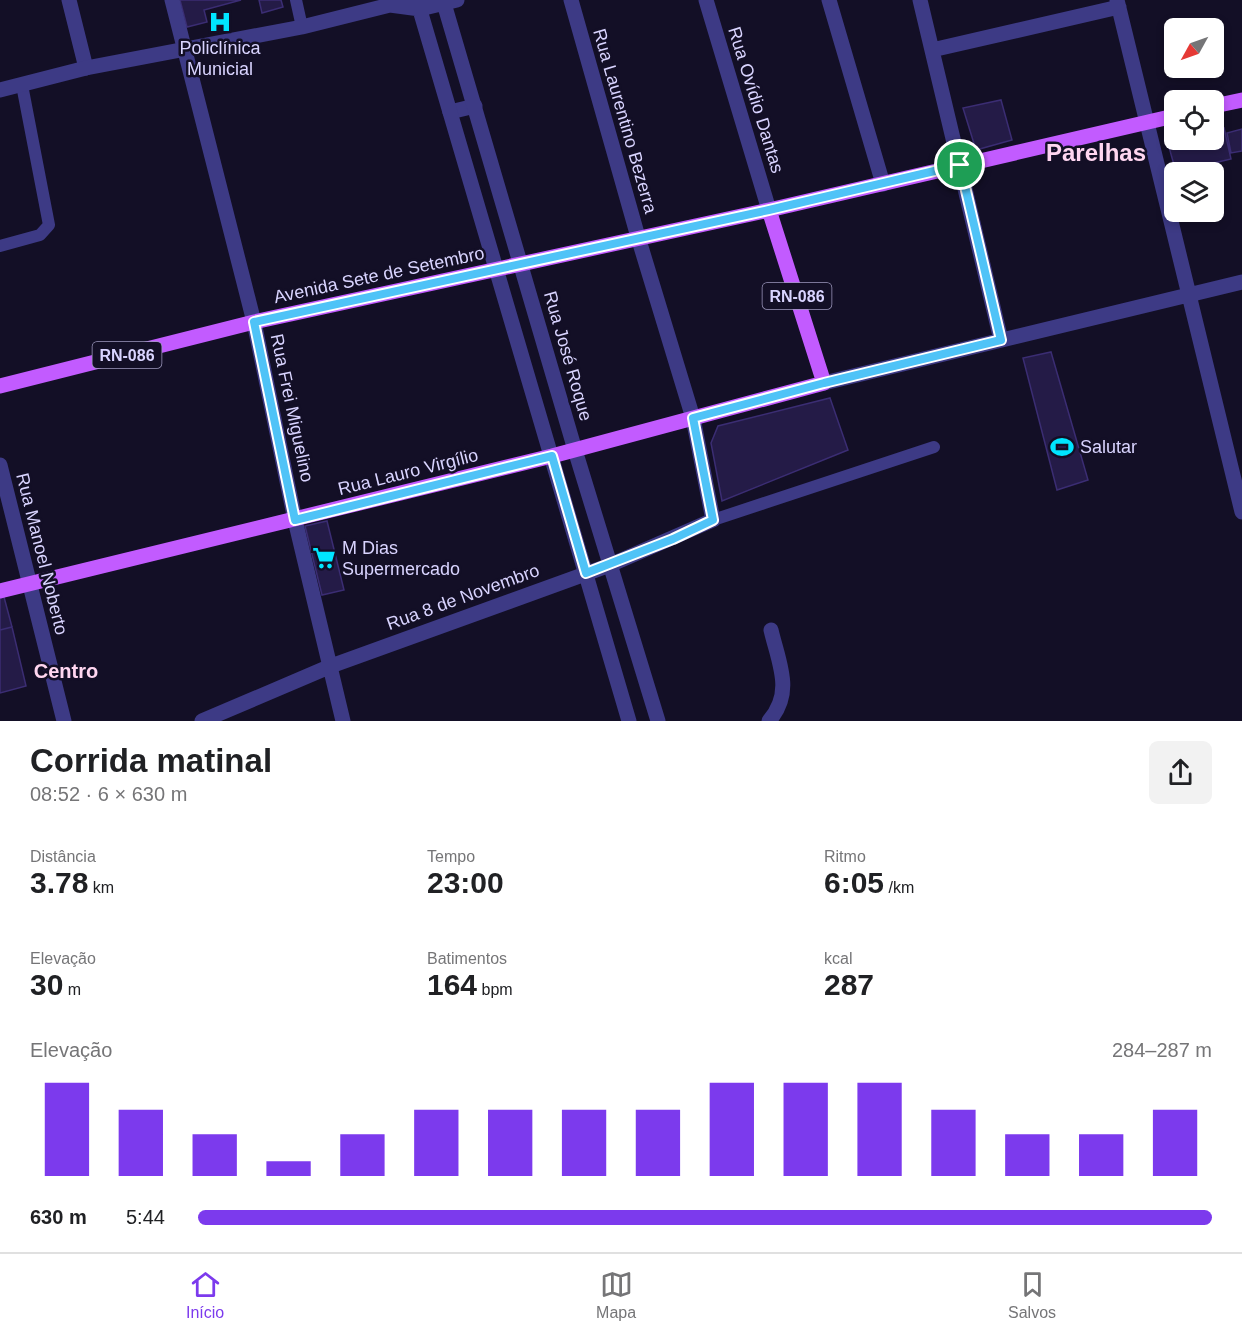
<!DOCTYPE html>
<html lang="pt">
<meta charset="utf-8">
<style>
body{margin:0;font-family:Arial,sans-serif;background:#f2f2f2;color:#202124;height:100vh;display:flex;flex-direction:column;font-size:22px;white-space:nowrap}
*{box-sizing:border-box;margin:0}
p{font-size:20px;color:#757577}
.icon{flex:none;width:33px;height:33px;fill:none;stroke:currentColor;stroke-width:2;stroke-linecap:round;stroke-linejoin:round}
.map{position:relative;height:721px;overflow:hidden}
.drawer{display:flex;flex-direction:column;background:#fff;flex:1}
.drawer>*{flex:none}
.needle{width:39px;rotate:230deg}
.fabs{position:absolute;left:1164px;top:18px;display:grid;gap:12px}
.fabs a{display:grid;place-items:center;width:60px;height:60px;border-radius:9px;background:#fff;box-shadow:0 3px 9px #0003;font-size:30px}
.pin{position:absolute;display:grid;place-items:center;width:51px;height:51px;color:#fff;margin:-26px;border:3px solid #fff;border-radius:50%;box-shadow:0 2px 6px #0007}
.round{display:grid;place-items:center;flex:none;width:63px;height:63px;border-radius:9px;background:#f2f2f2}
.headline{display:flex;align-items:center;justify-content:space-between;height:102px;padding:0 30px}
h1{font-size:33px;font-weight:700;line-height:45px}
.figures{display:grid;grid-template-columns:repeat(3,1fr);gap:9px;height:102px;padding:6px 30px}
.figures div{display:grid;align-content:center}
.figures b{font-size:30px;font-weight:700}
.figures small{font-size:16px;font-weight:400}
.figures p{font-size:16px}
.chart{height:168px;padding:12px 30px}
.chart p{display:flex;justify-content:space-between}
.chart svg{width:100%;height:108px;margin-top:6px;stroke:#7c3aed;stroke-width:6}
ul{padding:0 30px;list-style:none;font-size:20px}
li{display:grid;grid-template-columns:96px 72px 1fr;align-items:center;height:45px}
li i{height:15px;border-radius:8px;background:#7c3aed}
.tabs{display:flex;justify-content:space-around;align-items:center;height:84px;border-top:2px solid #e0e0e0;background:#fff;font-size:16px;color:#757577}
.tabs a{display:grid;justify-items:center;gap:3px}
.tabs .active{color:#7c3aed}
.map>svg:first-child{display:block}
</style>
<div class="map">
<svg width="1242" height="721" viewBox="0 0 1242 721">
<rect width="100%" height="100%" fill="#130f26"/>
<!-- building -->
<path fill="#241b47" stroke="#3b2d73" stroke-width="1.5" d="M180 0H241L204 10 207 22 187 27Z
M259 0H281L283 7 262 13Z
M1001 100 1012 140 976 150 963 108Z
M1224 128 1231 159 1176 172 1167 140H1214V130Z
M1242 129V151L1231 153 1227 133Z
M1051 352 1088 480 1057 490 1023 358Z
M830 398 848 450 722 501 711 443 718 426Z
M327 521 344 590 322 595 305 526Z
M4 597 12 627 0 630V598Z
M12 627 26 686 0 693V630Z"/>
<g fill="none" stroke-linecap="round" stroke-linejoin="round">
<!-- service -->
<path stroke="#3d3a85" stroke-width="12" d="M296 0 302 27
M0 246 40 235 49 225 22 85
M713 520 934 447"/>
<!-- minor -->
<path stroke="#3d3a85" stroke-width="15" d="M69 0 86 68
M172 0 254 322 295 520 343 721
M706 0 769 210
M829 0 883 184
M920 0 1001 340
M1117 0 1242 512
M932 50 1119 7
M450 112 475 106
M824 383 1242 282
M0 465 64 721
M202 721 331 666 610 565 713 520 693 418 638 237 571 0
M769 721C794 692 779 664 771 630"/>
<!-- tertiary -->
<path stroke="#3d3a85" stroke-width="15" d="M417 0 629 721
M443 0 575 450 658 721
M390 5 420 9 457 0
M0 90 86 68 302 27 390 5 397 0"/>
<!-- primary -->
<path stroke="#c25bff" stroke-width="15" d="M1214 106 1242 100
M0 386 254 322 769 210 1174 116
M0 591 552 456 824 383 769 210"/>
</g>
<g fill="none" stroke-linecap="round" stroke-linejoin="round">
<!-- route casing -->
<g stroke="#fff" stroke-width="12">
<path id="route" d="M960 165 1001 340 824 383 693 418 713 520 673 539 586 573 552 456 295 520 254 322 769 210Z"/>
</g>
<!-- route -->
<use href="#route" stroke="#4fc3f7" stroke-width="8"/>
</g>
<!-- icons -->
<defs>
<g id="hospital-bare" transform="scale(1.8)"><path d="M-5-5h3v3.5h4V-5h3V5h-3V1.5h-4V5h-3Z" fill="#00e5ff" stroke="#130f26" stroke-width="2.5" paint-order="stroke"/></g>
<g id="stadium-bare" transform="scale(1.8)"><path d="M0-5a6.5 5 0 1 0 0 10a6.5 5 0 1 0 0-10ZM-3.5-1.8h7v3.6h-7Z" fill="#00e5ff" stroke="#130f26" stroke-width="2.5" paint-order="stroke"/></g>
<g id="supermarket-bare" transform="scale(1.8)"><path d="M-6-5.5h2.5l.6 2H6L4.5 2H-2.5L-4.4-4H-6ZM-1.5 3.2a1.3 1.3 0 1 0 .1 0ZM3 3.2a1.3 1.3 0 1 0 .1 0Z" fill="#00e5ff" stroke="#130f26" stroke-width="2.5" paint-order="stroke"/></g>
</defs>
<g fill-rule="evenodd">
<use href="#hospital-bare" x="220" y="22"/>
<use href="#stadium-bare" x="1062" y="447"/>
<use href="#supermarket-bare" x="324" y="558"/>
</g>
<g text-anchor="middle" stroke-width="5" stroke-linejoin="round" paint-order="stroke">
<!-- shield labels -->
<g fill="#130f26" stroke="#9e99be" stroke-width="1.5">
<rect x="762.5" y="283" width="69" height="26" rx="4.5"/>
<rect x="92.5" y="342" width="69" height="26" rx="4.5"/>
</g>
<g font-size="16" font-weight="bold" fill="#d9d4ff">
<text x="797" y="302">RN-086</text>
<text x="127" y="361">RN-086</text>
</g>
<!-- poi labels -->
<g font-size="18" fill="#d9d4ff" stroke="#130f26" text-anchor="start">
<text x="220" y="54" text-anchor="middle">Policlínica<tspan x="220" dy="21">Municial</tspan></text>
<text x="1080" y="453">Salutar</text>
<text x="342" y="554">M Dias<tspan x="342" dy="21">Supermercado</tspan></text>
</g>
<!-- street labels -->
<g font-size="18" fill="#d9d4ff" stroke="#130f26">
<text transform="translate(756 100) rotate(73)" y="6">Rua Ovídio Dantas</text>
<text transform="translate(625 121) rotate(74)" y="6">Rua Laurentino Bezerra</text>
<text transform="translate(379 275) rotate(-12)" y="6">Avenida Sete de Setembro</text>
<text transform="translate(568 356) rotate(74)" y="6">Rua José Roque</text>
<text transform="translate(292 408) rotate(78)" y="6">Rua Frei Miguelino</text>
<text transform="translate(408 472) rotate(-14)" y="6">Rua Lauro Virgílio</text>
<text transform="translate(42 554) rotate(76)" y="6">Rua Manoel Noberto</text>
<text transform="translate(463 597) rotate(-20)" y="6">Rua 8 de Novembro</text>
</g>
<!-- neighbourhood labels -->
<g font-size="20" font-weight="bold" fill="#ffd6f0" stroke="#130f26">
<text x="66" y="678">Centro</text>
</g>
<!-- district labels -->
<g font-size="24" font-weight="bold" fill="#ffd6f0" stroke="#130f26">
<text x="1096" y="161">Parelhas</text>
</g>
</g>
</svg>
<div class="fabs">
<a><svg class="needle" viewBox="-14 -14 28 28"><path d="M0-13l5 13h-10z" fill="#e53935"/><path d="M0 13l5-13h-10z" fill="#757577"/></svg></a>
<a><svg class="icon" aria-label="locate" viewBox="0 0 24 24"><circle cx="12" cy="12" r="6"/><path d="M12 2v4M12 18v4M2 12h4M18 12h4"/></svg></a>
<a><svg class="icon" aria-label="layers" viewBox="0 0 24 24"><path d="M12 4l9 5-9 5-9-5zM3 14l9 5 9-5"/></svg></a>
</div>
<div class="pin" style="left:960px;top:165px;background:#1e9e55"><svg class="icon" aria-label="arrive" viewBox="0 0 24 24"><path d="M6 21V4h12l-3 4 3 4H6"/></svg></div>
</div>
<section class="drawer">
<div class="headline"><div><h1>Corrida matinal</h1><p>08:52 · 6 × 630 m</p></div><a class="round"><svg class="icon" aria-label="share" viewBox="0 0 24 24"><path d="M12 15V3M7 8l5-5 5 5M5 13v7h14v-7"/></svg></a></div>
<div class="figures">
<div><p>Distância</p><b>3.78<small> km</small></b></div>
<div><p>Tempo</p><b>23:00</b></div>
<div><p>Ritmo</p><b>6:05<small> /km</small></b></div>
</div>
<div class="figures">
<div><p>Elevação</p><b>30<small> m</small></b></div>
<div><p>Batimentos</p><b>164<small> bpm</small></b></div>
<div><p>kcal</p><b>287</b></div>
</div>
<div class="chart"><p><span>Elevação</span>284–287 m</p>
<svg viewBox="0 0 160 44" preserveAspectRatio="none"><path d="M5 44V6M15 44V17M25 44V27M35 44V38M45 44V27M55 44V17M65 44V17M75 44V17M85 44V17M95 44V6M105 44V6M115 44V6M125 44V17M135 44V27M145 44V27M155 44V17"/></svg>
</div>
<ul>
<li><b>630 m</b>5:44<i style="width:100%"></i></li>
</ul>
</section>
<nav class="tabs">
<a class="active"><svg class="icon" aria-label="home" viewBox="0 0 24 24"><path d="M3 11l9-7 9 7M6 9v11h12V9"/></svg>Início</a>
<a><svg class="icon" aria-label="map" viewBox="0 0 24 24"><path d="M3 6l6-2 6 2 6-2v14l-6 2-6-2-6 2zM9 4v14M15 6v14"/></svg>Mapa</a>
<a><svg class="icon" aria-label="saved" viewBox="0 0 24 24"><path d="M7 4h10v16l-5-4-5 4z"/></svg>Salvos</a>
</nav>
